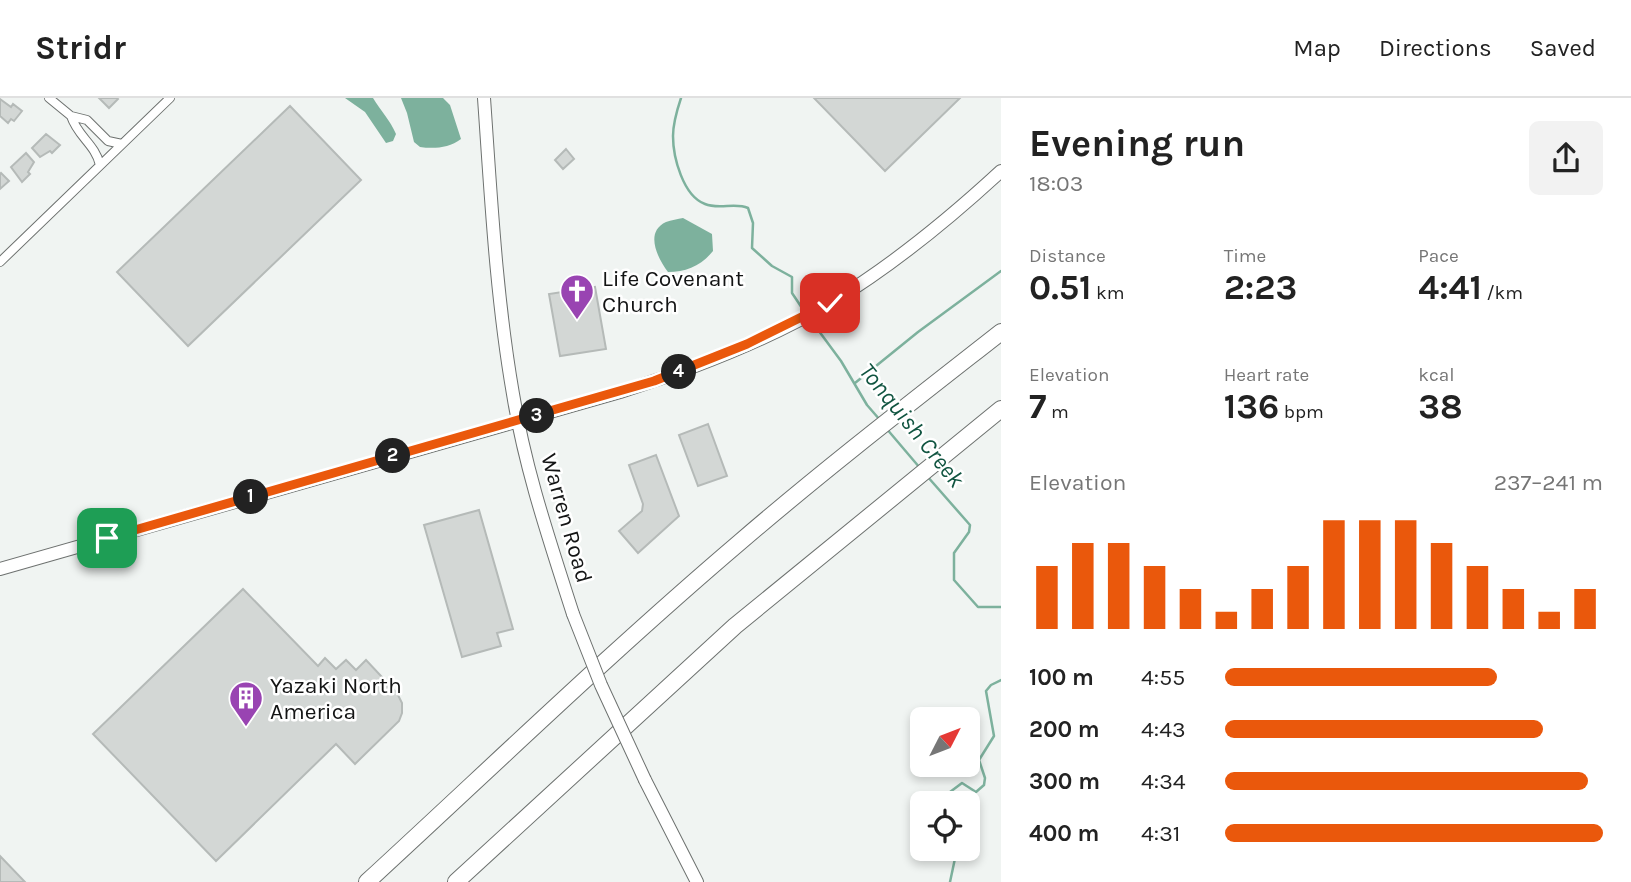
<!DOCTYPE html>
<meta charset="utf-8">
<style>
body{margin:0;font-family:Karla,sans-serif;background:#f2f2f2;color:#222;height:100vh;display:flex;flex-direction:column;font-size:26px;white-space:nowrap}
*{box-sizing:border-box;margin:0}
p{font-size:23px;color:#767676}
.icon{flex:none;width:38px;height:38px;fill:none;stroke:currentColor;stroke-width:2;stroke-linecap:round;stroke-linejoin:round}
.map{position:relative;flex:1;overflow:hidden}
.side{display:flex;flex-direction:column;background:#fff;width:630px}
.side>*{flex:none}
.needle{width:46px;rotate:48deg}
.fabs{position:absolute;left:910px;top:609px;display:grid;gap:14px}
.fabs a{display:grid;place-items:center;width:70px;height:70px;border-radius:10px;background:#fff;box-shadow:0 4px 10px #0003;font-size:35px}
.pin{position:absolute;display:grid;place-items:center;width:60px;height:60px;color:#fff;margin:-30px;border-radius:14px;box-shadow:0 4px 10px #0006}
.km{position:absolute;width:35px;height:35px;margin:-18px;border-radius:50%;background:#222;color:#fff;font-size:19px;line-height:35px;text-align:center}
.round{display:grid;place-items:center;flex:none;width:74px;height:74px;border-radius:10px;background:#f2f2f2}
.summary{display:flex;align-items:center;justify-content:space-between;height:119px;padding:0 28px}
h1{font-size:38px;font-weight:700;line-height:52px}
.figures{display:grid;grid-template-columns:repeat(3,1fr);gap:10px;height:119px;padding:7px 28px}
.figures div{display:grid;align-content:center}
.figures b{font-size:35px;font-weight:700}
.figures small{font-size:19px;font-weight:400}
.figures p{font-size:19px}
.chart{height:196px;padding:14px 28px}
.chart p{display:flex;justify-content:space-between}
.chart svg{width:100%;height:126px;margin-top:7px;stroke:#ea580c;stroke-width:6}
ul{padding:0 28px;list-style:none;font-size:23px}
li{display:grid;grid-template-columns:112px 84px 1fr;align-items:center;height:52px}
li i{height:18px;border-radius:9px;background:#ea580c}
header{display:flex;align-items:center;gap:42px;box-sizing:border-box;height:98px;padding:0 35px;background:#fff;border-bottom:2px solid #e0e0e0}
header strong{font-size:33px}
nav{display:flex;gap:38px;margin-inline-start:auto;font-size:24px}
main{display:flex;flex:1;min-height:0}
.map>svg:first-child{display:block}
</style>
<header>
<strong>Stridr</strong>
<nav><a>Map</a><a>Directions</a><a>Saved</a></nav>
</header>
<main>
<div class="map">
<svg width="1001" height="784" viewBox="0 0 1001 784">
<rect width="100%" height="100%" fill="#f0f4f2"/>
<!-- water -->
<path fill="#7db19d" d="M345 0H373C381 13 390 22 396 36L393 43 386 45 365 14Z
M401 0H443L450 7 461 41C449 50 434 51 420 49L414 44 407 15Z
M683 120 712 136 713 153C701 168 686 174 668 174 658 161 644 134 666 124 671 122 678 121 683 120Z"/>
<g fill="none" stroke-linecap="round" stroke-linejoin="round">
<!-- stream -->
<path stroke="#7db19d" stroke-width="2.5" d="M681 0C677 12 673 25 673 38 673 59 683 98 705 106 719 112 735 104 748 110L753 125 752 150 772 168 792 179V195L804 213
M810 221 841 263 867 307 880 322
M855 285 918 234 1001 173
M886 330 920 370
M927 378 970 427 969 434 954 455V482L978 509H1001
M946 705 950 694 962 685 976 694 984 687 985 680 979 662 994 638 986 593 991 587 1001 582
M950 784 957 751"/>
</g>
<!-- building -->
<path fill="#d3d7d5" stroke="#b5bab8" stroke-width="2" d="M99 0H117L118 1 109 10Z
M814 0H960L885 73Z
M0 1 11 9 13 6 22 13 14 23 11 21 8 25 0 18Z
M290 8 361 82 188 248 117 174Z
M46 36 60 47 52 55 50 53 40 59 32 50Z
M566 51 574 61 563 71 555 62Z
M26 55 34 64 28 74 30 76 22 84 11 69Z
M1 75 9 83 0 91V76Z
M595 189 606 251 560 258 549 196Z
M708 326 727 378 698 388 679 337Z
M656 357 679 418 638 455 619 433 642 413 643 406 629 367Z
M479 412 513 531 497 535 501 548 462 559 424 427Z
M243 491 318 568 325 560 336 571 346 562 356 572 366 562 397 595 402 605V615L399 623 355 666 336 646 216 763 93 636Z
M0 758 25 784H0Z"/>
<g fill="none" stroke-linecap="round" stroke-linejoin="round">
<!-- minor casing -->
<g stroke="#6d716f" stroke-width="10">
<path id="minor" d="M49 0 71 18
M100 67C95 46 78 39 71 18L87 22 108 43 122 46
M0 164 170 0"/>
</g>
<!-- secondary casing -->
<g stroke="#6d716f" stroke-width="14">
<path id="secondary" d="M484 0C491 99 496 198 513 296 525 371 550 444 573 516
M0 471 620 294C693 271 766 243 832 204 893 167 949 121 1001 73
M645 682 697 784"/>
</g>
<!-- motorway casing -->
<g stroke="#6d716f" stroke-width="18">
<path id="motorway" d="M367 784C491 670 612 553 740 444 825 371 913 303 1001 234
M456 784 735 528 1001 311"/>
</g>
<!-- minor -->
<use href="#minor" stroke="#fff" stroke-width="8"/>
<!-- secondary -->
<use href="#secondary" stroke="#fff" stroke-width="12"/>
<!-- motorway -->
<use href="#motorway" stroke="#fff" stroke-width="16"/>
<!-- secondary-bridge casing -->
<g stroke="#6d716f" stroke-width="14" stroke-linecap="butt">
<path id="secondary-bridge" d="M573 516 601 587 645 682"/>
</g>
<!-- secondary-bridge -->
<use href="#secondary-bridge" stroke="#fff" stroke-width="12"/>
</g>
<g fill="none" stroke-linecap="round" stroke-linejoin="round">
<!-- route casing -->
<g stroke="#fff" stroke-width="14">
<path id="route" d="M107 440 654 283 747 246 830 205"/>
</g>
<!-- route -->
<use href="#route" stroke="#ea580c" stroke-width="9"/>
</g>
<!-- icons -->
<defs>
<g id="church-pin" transform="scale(1.75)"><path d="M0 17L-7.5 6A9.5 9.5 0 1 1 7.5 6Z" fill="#9944b2" stroke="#fff"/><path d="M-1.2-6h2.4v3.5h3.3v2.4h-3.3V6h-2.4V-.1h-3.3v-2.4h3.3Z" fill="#fff"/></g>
<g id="building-pin" transform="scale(1.75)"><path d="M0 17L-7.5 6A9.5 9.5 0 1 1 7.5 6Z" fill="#9944b2" stroke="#fff"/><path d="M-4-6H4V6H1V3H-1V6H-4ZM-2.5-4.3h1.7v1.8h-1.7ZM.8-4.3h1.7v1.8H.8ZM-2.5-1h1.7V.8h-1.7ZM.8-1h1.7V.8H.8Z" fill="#fff"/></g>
</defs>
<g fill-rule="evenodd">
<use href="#church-pin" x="577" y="193"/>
<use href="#building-pin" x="246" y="600"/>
</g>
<g text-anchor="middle" stroke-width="5" stroke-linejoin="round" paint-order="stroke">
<!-- poi labels -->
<g font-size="23" fill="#131414" stroke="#fff" text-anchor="start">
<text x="602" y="188">Life Covenant<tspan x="602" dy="26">Church</tspan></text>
<text x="270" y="595">Yazaki North<tspan x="270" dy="26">America</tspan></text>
</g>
<!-- street labels -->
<g font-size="23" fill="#131414" stroke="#fff">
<text transform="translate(567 420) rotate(74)" y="8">Warren Road</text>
</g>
<!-- water labels -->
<g font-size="24" font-style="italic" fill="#115541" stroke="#fff">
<text transform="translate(912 327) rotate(51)" y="8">Tonquish Creek</text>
</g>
</g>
</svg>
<div class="fabs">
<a><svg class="needle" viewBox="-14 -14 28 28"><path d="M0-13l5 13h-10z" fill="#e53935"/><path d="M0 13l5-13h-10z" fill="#767676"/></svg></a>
<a><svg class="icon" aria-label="locate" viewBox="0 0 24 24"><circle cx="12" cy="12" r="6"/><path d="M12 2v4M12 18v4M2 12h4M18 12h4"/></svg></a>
</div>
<div class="pin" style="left:107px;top:440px;background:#1e9e55"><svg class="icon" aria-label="arrive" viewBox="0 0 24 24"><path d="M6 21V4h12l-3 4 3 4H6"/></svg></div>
<div class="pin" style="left:830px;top:205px;background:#d93025"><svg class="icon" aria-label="check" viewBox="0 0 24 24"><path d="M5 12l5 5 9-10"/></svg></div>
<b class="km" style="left:251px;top:399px">1</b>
<b class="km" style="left:393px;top:358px">2</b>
<b class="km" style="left:537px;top:318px">3</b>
<b class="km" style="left:679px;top:274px">4</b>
</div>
<section class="side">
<div class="summary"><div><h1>Evening run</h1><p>18:03</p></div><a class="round"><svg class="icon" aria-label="share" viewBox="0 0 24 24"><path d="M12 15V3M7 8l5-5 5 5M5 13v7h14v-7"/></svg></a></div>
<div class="figures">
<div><p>Distance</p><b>0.51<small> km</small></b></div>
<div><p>Time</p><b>2:23</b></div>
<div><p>Pace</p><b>4:41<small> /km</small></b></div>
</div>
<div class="figures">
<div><p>Elevation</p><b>7<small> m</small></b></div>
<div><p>Heart rate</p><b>136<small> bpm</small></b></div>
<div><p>kcal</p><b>38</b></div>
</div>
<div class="chart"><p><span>Elevation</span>237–241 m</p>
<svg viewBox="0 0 160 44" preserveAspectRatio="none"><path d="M5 44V22M15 44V14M25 44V14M35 44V22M45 44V30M55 44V38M65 44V30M75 44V22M85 44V6M95 44V6M105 44V6M115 44V14M125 44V22M135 44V30M145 44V38M155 44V30"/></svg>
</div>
<ul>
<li><b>100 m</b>4:55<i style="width:72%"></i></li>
<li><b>200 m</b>4:43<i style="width:84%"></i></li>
<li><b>300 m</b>4:34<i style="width:96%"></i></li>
<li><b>400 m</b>4:31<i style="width:100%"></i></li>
</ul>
</section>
</main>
